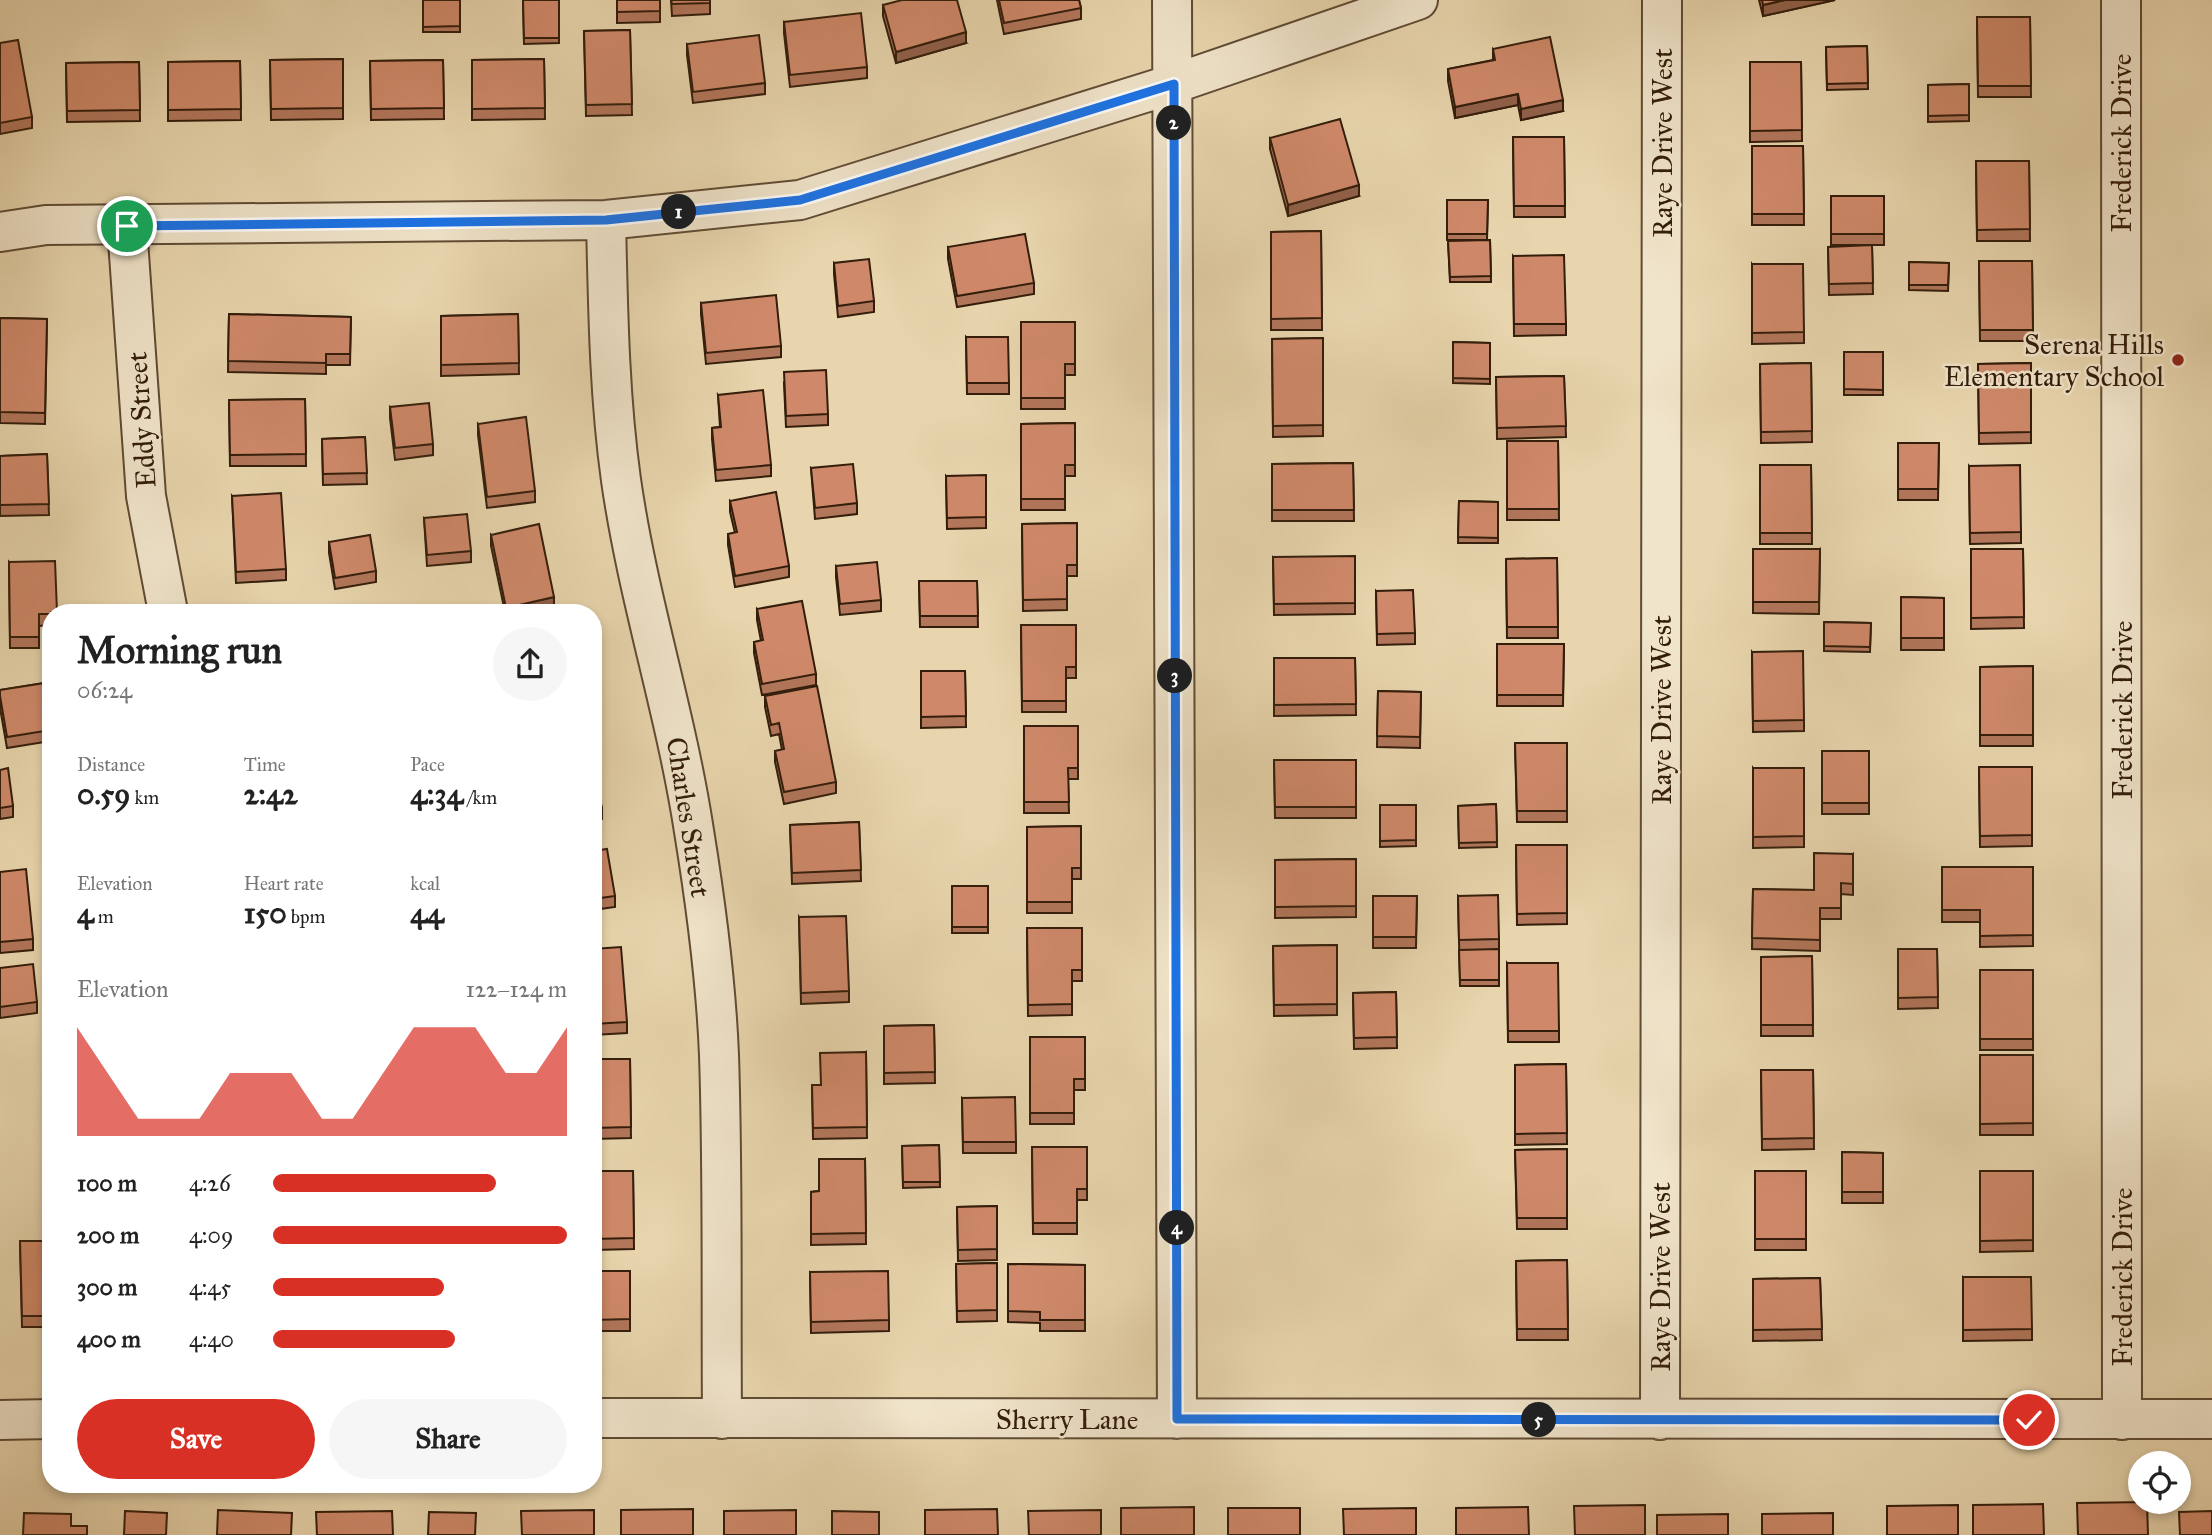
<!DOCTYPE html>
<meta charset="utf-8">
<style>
body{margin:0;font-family:"IM FELL Great Primer",serif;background:#f6f6f6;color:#222;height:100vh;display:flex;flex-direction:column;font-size:26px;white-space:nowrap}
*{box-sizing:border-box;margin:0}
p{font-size:23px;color:#767676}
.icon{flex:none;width:38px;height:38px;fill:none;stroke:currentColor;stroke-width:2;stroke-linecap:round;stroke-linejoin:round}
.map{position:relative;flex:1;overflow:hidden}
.drawer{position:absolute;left:42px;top:604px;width:560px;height:889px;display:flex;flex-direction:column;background:#fff;border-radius:28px;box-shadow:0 4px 10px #0003}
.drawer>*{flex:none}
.controls{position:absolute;left:2128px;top:1451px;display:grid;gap:14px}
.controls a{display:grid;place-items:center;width:63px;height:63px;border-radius:50%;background:#fff;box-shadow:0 4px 10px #0003;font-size:35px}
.pin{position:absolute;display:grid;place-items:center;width:60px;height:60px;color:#fff;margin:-30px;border:4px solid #fff;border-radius:50%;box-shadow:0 2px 7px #0007}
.km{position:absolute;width:35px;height:35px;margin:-18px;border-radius:50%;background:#222;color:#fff;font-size:19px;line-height:35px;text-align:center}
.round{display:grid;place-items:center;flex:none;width:74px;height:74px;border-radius:37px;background:#f6f6f6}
.summary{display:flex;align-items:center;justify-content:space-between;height:119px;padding:0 35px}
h1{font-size:38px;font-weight:700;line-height:52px}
.stats{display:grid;grid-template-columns:repeat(3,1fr);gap:10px;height:119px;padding:7px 35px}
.stats div{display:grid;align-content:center}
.stats b{font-size:30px;font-weight:700}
.stats small{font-size:19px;font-weight:400}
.stats p{font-size:19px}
.chart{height:196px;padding:14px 35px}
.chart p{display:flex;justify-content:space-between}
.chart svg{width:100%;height:126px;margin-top:7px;fill:#d93025;opacity:.7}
.action{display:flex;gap:14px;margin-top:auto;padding:14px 35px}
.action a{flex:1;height:80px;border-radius:42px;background:#d93025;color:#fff;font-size:28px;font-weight:700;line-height:80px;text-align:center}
.action a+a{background:#f6f6f6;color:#222}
ul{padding:0 35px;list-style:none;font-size:23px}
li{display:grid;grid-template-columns:112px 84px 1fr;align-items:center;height:52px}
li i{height:18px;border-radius:9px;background:#d93025}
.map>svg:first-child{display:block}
</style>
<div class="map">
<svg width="2212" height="1535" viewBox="0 0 2212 1535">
<rect width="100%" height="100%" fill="#e8d5ad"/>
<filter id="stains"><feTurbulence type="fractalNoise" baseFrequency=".00286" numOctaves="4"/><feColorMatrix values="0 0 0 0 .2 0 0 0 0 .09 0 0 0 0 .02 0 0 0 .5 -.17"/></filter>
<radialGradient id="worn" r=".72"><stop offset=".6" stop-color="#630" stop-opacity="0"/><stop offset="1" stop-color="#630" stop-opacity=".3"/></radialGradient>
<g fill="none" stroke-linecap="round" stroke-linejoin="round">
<!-- minor casing -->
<g stroke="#604b34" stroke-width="42">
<path id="minor" d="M1172 0 1177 1419
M2121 0 2122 1420
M606 220C608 307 609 394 621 480 638 599 676 713 694 831 706 905 716 980 719 1055 723 1176 721 1298 722 1419
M127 226 146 496 168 612
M0 232 46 225 606 220 800 200 1173 84 1418 0
M593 1418 2212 1419
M0 1420 51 1419
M1660 1420 1662 0"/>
</g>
<!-- minor -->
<use href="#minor" stroke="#f0e4ca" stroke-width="38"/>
</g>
<!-- wall -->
<path fill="#b2765b" stroke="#331d0b" stroke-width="2" d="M423 0H460V32H423Z
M523 0H559V43L524 44Z
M617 0H660V22L617 23Z
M671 0H710V14L672 16Z
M997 0H1079L1081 8V19L1004 34Z
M1759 0H1835L1763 16Z
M883 5 966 43 896 63 883 16Z
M1977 17H2030L2031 97H1978Z
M784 22 867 67V78L790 87 784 33Z
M630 30 632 115 586 116 584 31Z
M0 43 32 117V128L0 134Z
M687 44 765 83V94L693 103 687 55Z
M1867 46 1868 89 1827 90 1826 47Z
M1493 49 1563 111 1521 120 1518 105 1455 118 1448 81V69L1493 60Z
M343 59V119L271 120 270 60Z
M544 59 545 119 472 120V60Z
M443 60 444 119 371 120 370 61Z
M240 61 241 120 168 121V62Z
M139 62 140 121 67 122 66 63Z
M1750 62H1801L1802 141 1750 142Z
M1969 84V121L1928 122V85Z
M1513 137H1564L1565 217H1514Z
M1270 138 1359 196 1288 216 1270 149Z
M1752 146H1803L1804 225H1752Z
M1976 161H2029L2030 241H1977Z
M1831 196H1884V245H1831Z
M1447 200H1488L1487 240H1490L1491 282H1450L1448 241 1487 240H1447Z
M1321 231 1322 330H1271V232Z
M1872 245 1873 294 1829 295 1828 247Z
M948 247 1034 283V294L957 307 948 259Z
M1513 256 1566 324V335L1514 336Z
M1979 261H2032L2033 341H1980Z
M1909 262 1949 263 1948 291 1909 290Z
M834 263 874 301V312L838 317 834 274Z
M1752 264 1804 332V343L1752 344Z
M701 303 781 346V357L706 364 701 314Z
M229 314 351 317 350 365H326V374L228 372Z
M518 314 519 374 441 376V316Z
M0 318 47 319 45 424 0 423Z
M1021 322H1075V375H1065V409H1021Z
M966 337 1009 383V394H967Z
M1323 338V436L1273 437 1272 339Z
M1453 342 1490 343V384L1453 383Z
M1844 352H1883V395H1844Z
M1811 363 1812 442 1761 443 1760 364Z
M2031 363V443L1979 444 1978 364Z
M1564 376 1566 437 1497 439 1496 377Z
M784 383 828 414V425L786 427Z
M718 395 771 465V476L716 481 712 439V428L720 427Z
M305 399 306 466H230L229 400Z
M390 407 433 444V455L395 460 390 418Z
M1075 423V476H1065V510H1021V424Z
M478 424 535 491V502L487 508 478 435Z
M365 437 367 484 323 485 322 439Z
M1507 441H1558L1559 520H1507Z
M1898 443H1939L1938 500H1898Z
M47 454 49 515 0 516V456Z
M1353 463 1354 521H1272V464Z
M1760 465H1811L1812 544H1760Z
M1969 466 2021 532V543L1970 544Z
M811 468 857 503V514L815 519Z
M946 476 986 517V528L947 529Z
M232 496 286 569V580L236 583Z
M730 501 789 566V577L735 587 728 545V534L735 533 730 512Z
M1459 501 1498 502V543H1458Z
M424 518 471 551V562L427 566Z
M1077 523V576H1067V610L1023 611 1022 524Z
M491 535 554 608 535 612H505L491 546Z
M329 542 376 571V582L335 589 329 553Z
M1820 549 1819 614 1753 613V602Z
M1971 549H2023L2024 628 1971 629Z
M1273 557 1355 603V614L1274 615Z
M1557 558 1558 638H1507L1506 559Z
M9 562 51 612V625L39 626V648H10Z
M836 566 881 600V611L840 615 836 577Z
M919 581H977L978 627H920Z
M1376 591 1415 633V644L1377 645Z
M1901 597 1944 598V650H1901Z
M757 609 816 674V685L762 695 754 653V642L761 641 757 620Z
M1824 622 1871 623 1870 652 1824 651Z
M1021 625H1076V678H1066V712H1022Z
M1497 644H1564L1563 706H1497Z
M1752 652 1804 720V731L1753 732Z
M1274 658H1355L1356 715 1274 716Z
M2033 666V746H1980V667Z
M921 671H965L966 727 921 728Z
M51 682V741L7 748 0 708V690Z
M1378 691 1421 692 1420 748 1377 747Z
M765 696 836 782V793L784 804 775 762V751L782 750 779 734 771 736 765 707Z
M1024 726H1078V779H1068L1069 813H1024Z
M1515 743H1567V822H1517Z
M1822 751H1869V814H1822Z
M1274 760H1356V818H1275Z
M1979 767H2032V846L1980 847Z
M1753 768 1804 836V847L1753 848Z
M0 770 13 806V817L0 819Z
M47 779H51V833L47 790Z
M1496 804 1497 847 1459 848 1458 806Z
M1380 805H1416V846L1380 847Z
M859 822 861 881 792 884 790 825Z
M1081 826V879H1072V913H1027V827Z
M1516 845H1567V924L1517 925Z
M593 851 615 896V907L593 910Z
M1853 854V895L1841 894V919H1820V951L1752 949 1753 889 1814 890Z
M1356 859V917L1275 918V860Z
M1942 867H2033V946L1980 947V922H1942Z
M0 872 33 939V950L0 953Z
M952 886H988V933H952Z
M1373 896H1417L1416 948H1373Z
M1458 896 1499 939V986H1460Z
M799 917 849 991V1002L801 1004Z
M1027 928H1082V981H1072V1015L1028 1016Z
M1337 945V1015L1274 1016 1273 946Z
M593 949 627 1022V1033L593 1035Z
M1898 949H1937L1938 1008 1898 1009Z
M1812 956 1813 1036H1761V957Z
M1507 963 1559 1031V1042H1508Z
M0 968 37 1002V1013L0 1018Z
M1980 970H2033V1050H1980Z
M1396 992 1397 1048 1354 1049 1353 993Z
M934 1025 935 1083 884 1084V1026Z
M1030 1037H1085V1090H1074V1124H1030Z
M866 1052 867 1138 813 1139 812 1085H820Z
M1980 1055H2033V1135H1980Z
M593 1059H630L631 1138 593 1139Z
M1566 1064 1567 1144 1515 1145V1065Z
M1761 1070H1813L1814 1149 1762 1150Z
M962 1098 1016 1142V1153H963Z
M939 1145 940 1187 903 1188 902 1146Z
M1032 1147H1087V1200H1077V1234H1033Z
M1567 1149V1229H1517L1515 1150Z
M1842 1152 1883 1153V1203H1842Z
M865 1159 866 1244 811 1245V1192L819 1191Z
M593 1171H633L634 1249 593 1250Z
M1755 1171H1806V1250H1755Z
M1980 1171H2033V1251L1980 1252Z
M997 1206V1260L958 1261 957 1207Z
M20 1241H51V1327H22Z
M1567 1260 1568 1340H1517L1516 1261Z
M997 1263V1321L957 1322 956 1264Z
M1008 1264 1085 1265V1331H1040V1323L1008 1322Z
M593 1271H630V1331H593Z
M810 1272 889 1320V1331L811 1333Z
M1963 1277 2032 1329V1340L1963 1341Z
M1820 1278 1822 1340 1753 1341V1279Z"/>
<!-- shaded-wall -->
<path fill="#91604a" stroke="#331d0b" stroke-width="2" d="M1785 0H1835L1763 16V5Z
M966 32V43L896 63V52Z
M1518 94V105L1455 118V107Z
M1563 100V111L1521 120V109Z
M1359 185V196L1288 216V205Z
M554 597V608L535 612H506V608Z
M602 808V819L593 821V810Z"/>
<!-- building -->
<path fill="#cf896a" stroke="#331d0b" stroke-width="2" d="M423 0H460V26L423 27Z
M523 0H559V38H524Z
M617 0H660V11L617 12Z
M671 0H710V3L672 4Z
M902 0H957L966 32 896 52 883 5Z
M999 0H1079L1081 8 1004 23Z
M1762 0H1785L1763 5Z
M861 13 867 67 790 75 784 22Z
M1977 17H2030L2031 86H1978Z
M630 30 632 104 586 105 584 31Z
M759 35 765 83 693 92 687 44Z
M1550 37 1563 100 1521 109 1518 94 1455 107 1448 69 1495 60 1493 49Z
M18 40 32 117 0 123V43Z
M1867 46 1868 83 1827 84 1826 47Z
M343 59V108L271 109 270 60Z
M544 59 545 108 472 109V60Z
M443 60 444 108 371 109 370 61Z
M240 61 241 109 168 110V62Z
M139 62 140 110 67 111 66 63Z
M1750 62H1801L1802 130 1750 131Z
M1969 84V115L1928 116V85Z
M1340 119 1359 185 1288 205 1270 138Z
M1513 137H1564L1565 206H1514Z
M1752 146H1803L1804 214H1752Z
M1976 161H2029L2030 229 1977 230Z
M1831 196H1884V234H1831Z
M1447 200H1488L1487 234H1447Z
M1321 231 1322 318 1271 319V232Z
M1025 234 1034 283 957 296 948 247Z
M1490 240 1491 276 1450 277 1448 241Z
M1872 245 1873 283 1829 284 1828 247Z
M1564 255 1566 324H1514L1513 256Z
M869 259 874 301 838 306 834 263Z
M1979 261H2032L2033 330H1980Z
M1909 262 1949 263 1948 285H1909Z
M1752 264H1803L1804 332 1752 333Z
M776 295 781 346 706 353 701 303Z
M229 314 351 317 350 354H326V363L228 361Z
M518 314 519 363 441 365V316Z
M0 318 47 319 45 413 0 412Z
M1021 322H1075V364H1065V398H1021Z
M966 337H1008L1009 383H967Z
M1323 338V425L1273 426 1272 339Z
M1453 342 1490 343V379L1453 378Z
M1844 352H1883V390L1844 389Z
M1811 363 1812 431 1761 432 1760 364Z
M2031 363V432L1979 433 1978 364Z
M826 370 828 414 786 416 784 372Z
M1564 376 1566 426 1497 428 1496 377Z
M763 390 771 465 716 470 712 428 721 427 718 395Z
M305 399 306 454 230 455 229 400Z
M429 403 433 444 395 448 390 407Z
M526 417 535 491 487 497 478 424Z
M1075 423V465H1065V499H1021V424Z
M365 437 367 473 323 474 322 439Z
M1507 441H1558L1559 509H1507Z
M1898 443H1939L1938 489H1898Z
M47 454 49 504 0 505V456Z
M1353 463 1354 510H1272V464Z
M853 464 857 503 815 508 811 468Z
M1760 465H1811L1812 533H1760Z
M2020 465 2021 532 1970 533 1969 466Z
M986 475V517L947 518 946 476Z
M776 492 789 566 735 576 728 534 737 532 730 501Z
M281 493 286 569 236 572 232 496Z
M1459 501 1498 502V538L1458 537Z
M467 514 471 551 427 555 424 518Z
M1077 523V565H1067V599L1023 600 1022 524Z
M539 524 554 597 506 608 491 535Z
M370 535 376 571 335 578 329 542Z
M1753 549H1820L1819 602H1753Z
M1971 549H2023L2024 617 1971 618Z
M1355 556V603L1274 604 1273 557Z
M1557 558 1558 627H1507L1506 559Z
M55 561 57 612H51V614H39V637H10L9 562Z
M877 562 881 600 840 604 836 566Z
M919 581H977L978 616H920Z
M1413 590 1415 633 1377 634 1376 591Z
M1901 597 1944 598V638H1901Z
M802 601 816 674 762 684 754 642 763 640 757 609Z
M322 608 323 612H298Z
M1824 622 1871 623 1870 647 1824 646Z
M1021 625H1076V667H1066V701H1022Z
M1497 644H1564L1563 695H1497Z
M1803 651 1804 720 1753 721 1752 652Z
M1274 658H1355L1356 704 1274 705Z
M2033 666V735H1980V667Z
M921 671H965L966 716 921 717Z
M51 682V730L7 737 0 696V690Z
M817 686 836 782 784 792 775 751 784 749 779 723 771 725 765 696Z
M1378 691 1421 692 1420 737 1377 736Z
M1024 726H1078V768H1068L1069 802H1024Z
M1515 743H1567V811H1517Z
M1822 751H1869V803H1822Z
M1274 760H1356V807H1275Z
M593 765 602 808 593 810Z
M1979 767H2032V835L1980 836Z
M8 768 13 806 0 808V770Z
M1753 768H1804V836L1753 837Z
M47 779H51V822Z
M1496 804 1497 842 1459 843 1458 806Z
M1380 805H1416V840L1380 841Z
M859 822 861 870 792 873 790 825Z
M1081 826V868H1072V902H1027V827Z
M1516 845H1567V913L1517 914Z
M607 849 615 896 593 899V851Z
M1814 853 1853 854V884L1841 883V908H1820V940L1752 938 1753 889 1814 890Z
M1356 859V906L1275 907V860Z
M1942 867H2033V935L1980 936V910H1942Z
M26 869 33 939 0 942V872Z
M952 886H988V927H952Z
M1498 895 1499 939 1459 940 1458 896Z
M1373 896H1417L1416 937H1373Z
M846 916 849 991 801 993 799 917Z
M1027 928H1082V970H1072V1004L1028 1005Z
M1337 945V1004L1274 1005 1273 946Z
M621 947 627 1022 593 1024V949Z
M1499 949V980H1460L1459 950Z
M1898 949H1937L1938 997 1898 998Z
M1812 956 1813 1025H1761V957Z
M1507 963H1558L1559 1031H1508Z
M33 964 37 1002 0 1007V968Z
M1980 970H2033V1039H1980Z
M1396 992 1397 1037 1354 1038 1353 993Z
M934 1025 935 1072 884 1073V1026Z
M1030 1037H1085V1079H1074V1113H1030Z
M866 1052 867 1127 813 1128 812 1085H821L820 1053Z
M1980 1055H2033V1123L1980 1124Z
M593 1059H630L631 1127 593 1128Z
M1566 1064 1567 1133 1515 1134V1065Z
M1761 1070H1813L1814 1138 1762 1139Z
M1015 1097 1016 1142H963L962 1098Z
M939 1145 940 1182H903L902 1146Z
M1032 1147H1087V1189H1077V1223H1033Z
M1567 1149V1218H1517L1515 1150Z
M1842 1152 1883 1153V1192H1842Z
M819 1159H865L866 1233 811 1234V1192L819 1191Z
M593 1171H633L634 1238 593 1239Z
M1755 1171H1806V1239H1755Z
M1980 1171H2033V1240L1980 1241Z
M997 1206V1249L958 1250 957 1207Z
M20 1241H51V1316H22Z
M1567 1260 1568 1329H1517L1516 1261Z
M997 1263V1310L957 1311 956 1264Z
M1008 1264 1085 1265V1320H1040V1312L1008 1311Z
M593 1271H630V1319L593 1320Z
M888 1271 889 1320 811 1322 810 1272Z
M1963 1277H2031L2032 1329 1963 1330Z
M1820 1278 1822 1329 1753 1330V1279Z
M2147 1502 2148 1535H2078L2077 1503Z
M2043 1504 2044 1535H1973V1505Z
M1645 1505V1535H1575L1574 1506Z
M1958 1505V1535H1887V1506Z
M1194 1507V1535H1121V1508Z
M1528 1507 1529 1535H1456V1508Z
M1228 1508H1300V1535H1228Z
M1416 1508V1535H1344L1343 1509Z
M693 1509V1535H621V1510Z
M997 1509 998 1535H925V1510Z
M218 1510 292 1513 291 1535H217Z
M594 1510V1535H522L521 1511Z
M796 1510V1535H724V1511Z
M1101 1510V1535H1029L1028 1511Z
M125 1511 167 1513 166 1535H124Z
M392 1511 393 1535H317L316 1512Z
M832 1511 879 1512V1535H832Z
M2212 1511V1535H2180L2179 1512Z
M429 1512 476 1513 475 1535H428Z
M24 1513 71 1514V1526H87V1535H23Z
M1833 1513V1535H1762V1514Z
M1728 1514V1535H1657V1515Z"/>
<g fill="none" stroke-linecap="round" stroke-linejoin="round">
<!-- route casing -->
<g stroke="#fff" stroke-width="14">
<path id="route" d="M127 226 606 220 800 200 1174 84 1177 1419 2029 1420"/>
</g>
<!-- route -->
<use href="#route" stroke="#1a73e8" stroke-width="9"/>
</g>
<!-- markers -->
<circle fill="#8f2418" stroke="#f0e4ca" stroke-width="2.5" cx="2178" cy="360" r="7"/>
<g text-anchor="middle" stroke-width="5" stroke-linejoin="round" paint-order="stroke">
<!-- street labels -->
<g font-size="28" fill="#331d0b" stroke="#f0e4ca">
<text transform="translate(1662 143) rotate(-90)" y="10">Raye Drive West</text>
<text transform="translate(2121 143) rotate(-90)" y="10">Frederick Drive</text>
<text transform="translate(141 420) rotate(-94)" y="10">Eddy Street</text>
<text transform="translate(1661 710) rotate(-90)" y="10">Raye Drive West</text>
<text transform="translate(2122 710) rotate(-90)" y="10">Frederick Drive</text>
<text transform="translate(689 817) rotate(81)" y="10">Charles Street</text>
<text transform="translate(1660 1277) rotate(-90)" y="10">Raye Drive West</text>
<text transform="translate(2122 1277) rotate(-90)" y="10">Frederick Drive</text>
<text x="1067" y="1429">Sherry Lane</text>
</g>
<!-- poi labels -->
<g font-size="28" fill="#331d0b" stroke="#f0e4ca" text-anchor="end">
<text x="2164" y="354">Serena Hills<tspan x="2164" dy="32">Elementary School</tspan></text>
</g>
</g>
<rect width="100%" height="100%" filter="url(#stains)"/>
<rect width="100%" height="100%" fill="url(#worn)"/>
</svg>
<div class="controls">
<a><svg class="icon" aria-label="locate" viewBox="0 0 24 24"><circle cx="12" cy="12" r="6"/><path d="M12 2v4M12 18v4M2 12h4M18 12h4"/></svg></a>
</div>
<div class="pin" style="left:127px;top:226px;background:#1e9e55"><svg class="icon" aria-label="arrive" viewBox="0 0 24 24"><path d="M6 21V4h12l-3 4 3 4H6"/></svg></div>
<div class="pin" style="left:2029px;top:1420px;background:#d93025"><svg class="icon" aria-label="check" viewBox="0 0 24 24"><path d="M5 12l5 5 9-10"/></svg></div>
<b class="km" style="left:679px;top:212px">1</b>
<b class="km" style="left:1174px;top:123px">2</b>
<b class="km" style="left:1175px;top:676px">3</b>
<b class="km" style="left:1177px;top:1228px">4</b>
<b class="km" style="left:1539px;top:1420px">5</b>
<section class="drawer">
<div class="summary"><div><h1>Morning run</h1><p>06:24</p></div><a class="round"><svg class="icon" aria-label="share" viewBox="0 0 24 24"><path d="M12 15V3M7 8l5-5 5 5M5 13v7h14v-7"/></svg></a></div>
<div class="stats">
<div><p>Distance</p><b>0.59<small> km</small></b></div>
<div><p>Time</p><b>2:42</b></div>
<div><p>Pace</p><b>4:34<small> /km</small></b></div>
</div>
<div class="stats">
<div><p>Elevation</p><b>4<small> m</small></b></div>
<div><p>Heart rate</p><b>150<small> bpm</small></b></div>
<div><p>kcal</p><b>44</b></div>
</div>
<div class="chart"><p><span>Elevation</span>122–124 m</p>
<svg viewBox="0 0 160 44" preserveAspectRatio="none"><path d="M0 44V6L10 22L20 38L30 38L40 38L50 22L60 22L70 22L80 38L90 38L100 22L110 6L120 6L130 6L140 22L150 22L160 6V44z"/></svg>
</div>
<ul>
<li><b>100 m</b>4:26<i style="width:76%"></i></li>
<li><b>200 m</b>4:09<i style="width:100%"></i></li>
<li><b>300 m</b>4:45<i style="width:58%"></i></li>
<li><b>400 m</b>4:40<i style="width:62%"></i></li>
</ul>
<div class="action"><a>Save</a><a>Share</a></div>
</section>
</div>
